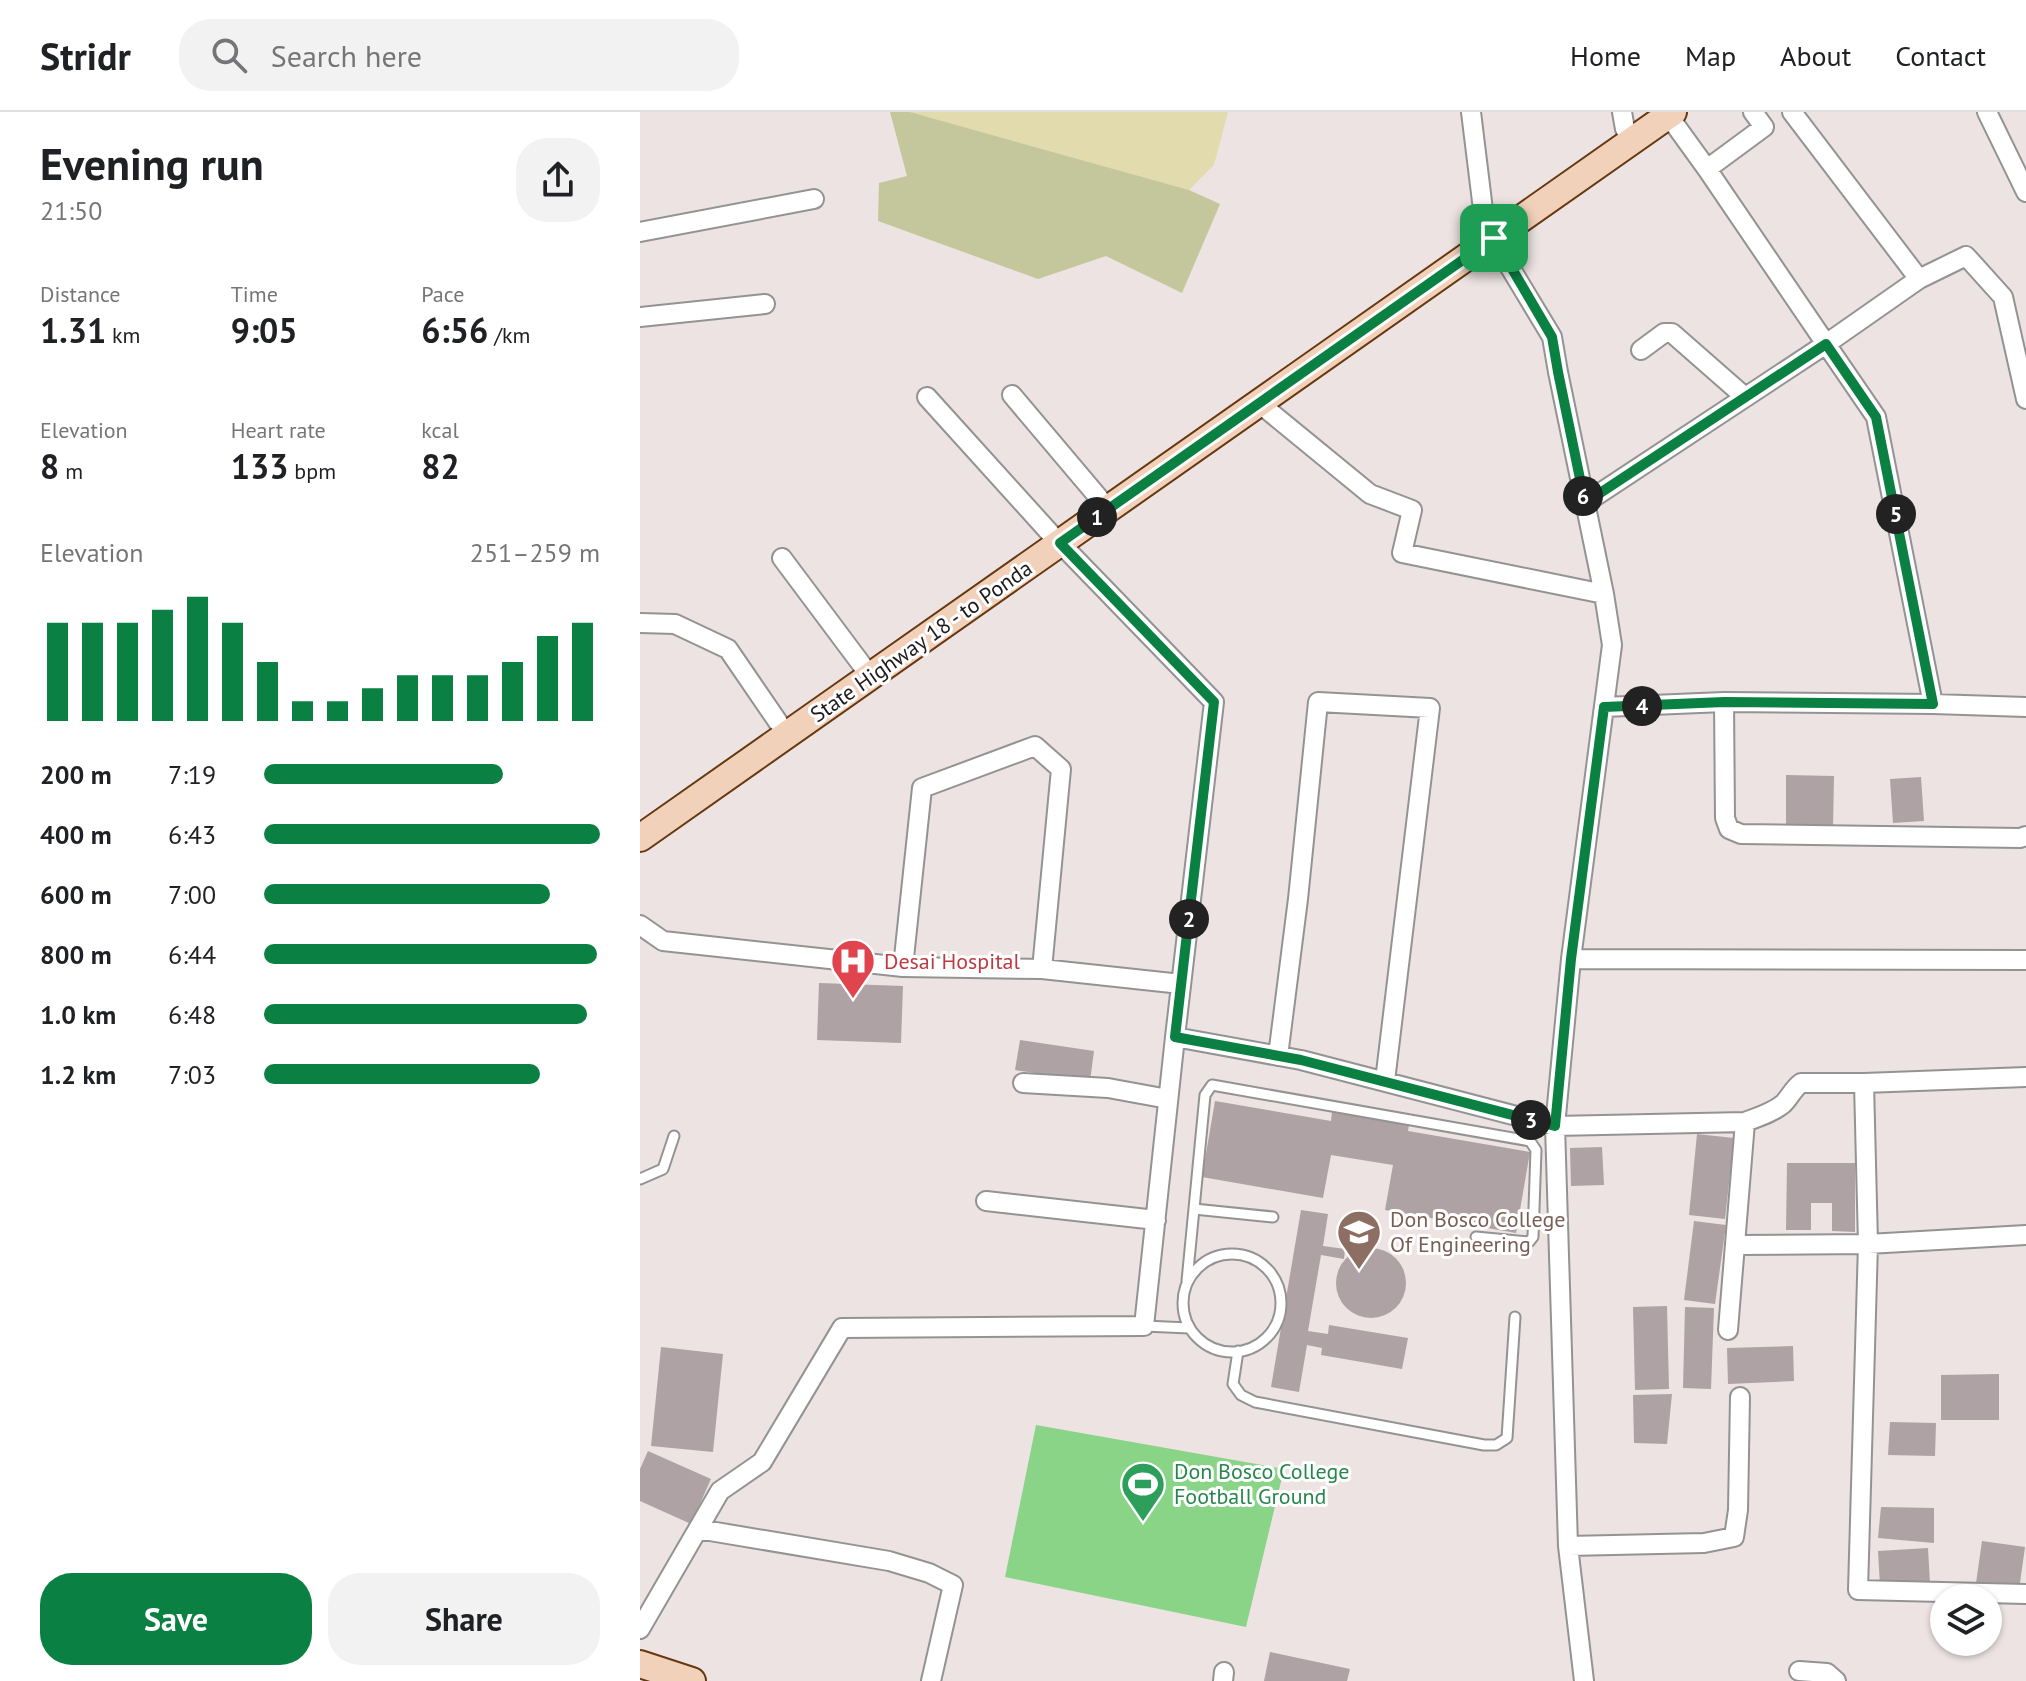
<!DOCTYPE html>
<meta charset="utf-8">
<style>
body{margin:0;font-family:"PT Sans",sans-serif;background:#f2f2f2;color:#202124;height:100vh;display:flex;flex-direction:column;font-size:30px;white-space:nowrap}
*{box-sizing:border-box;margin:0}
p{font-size:26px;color:#757577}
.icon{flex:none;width:44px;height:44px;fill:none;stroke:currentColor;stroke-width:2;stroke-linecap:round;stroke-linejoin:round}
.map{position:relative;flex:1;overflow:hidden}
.sheet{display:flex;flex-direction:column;background:#fff;width:640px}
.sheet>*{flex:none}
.fabs{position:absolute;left:1290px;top:1472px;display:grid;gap:16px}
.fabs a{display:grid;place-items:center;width:72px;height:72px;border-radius:50%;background:#fff;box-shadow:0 2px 6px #0004;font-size:40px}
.pin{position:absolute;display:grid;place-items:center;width:68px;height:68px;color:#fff;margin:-34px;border-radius:16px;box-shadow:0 4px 12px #0006}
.km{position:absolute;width:40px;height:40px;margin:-20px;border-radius:50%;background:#222;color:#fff;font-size:22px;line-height:40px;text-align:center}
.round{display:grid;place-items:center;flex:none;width:84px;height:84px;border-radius:32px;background:#f2f2f2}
.headline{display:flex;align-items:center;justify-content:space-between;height:136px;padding:0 40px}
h1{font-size:44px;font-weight:800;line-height:60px}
.stats{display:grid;grid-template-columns:repeat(3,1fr);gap:12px;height:136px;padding:8px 40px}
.stats div{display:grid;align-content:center}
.stats b{font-size:34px;font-weight:800}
.stats small{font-size:22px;font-weight:400}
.stats p{font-size:22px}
.chart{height:224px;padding:16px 40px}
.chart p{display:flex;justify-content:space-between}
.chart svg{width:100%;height:144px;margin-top:8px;stroke:#0b8043;stroke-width:6}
.cta{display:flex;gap:16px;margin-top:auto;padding:16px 40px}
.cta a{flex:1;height:92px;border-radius:32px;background:#0b8043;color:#fff;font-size:32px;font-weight:800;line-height:92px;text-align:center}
.cta a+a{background:#f2f2f2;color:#202124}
ul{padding:0 40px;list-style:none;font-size:26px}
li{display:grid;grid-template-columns:128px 96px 1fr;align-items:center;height:60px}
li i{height:20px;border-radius:10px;background:#0b8043}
header{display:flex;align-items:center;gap:48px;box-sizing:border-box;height:112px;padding:0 40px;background:#fff;border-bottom:2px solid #e0e0e0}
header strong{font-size:38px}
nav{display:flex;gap:44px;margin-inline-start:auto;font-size:28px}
.search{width:560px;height:72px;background:#f2f2f2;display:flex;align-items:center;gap:20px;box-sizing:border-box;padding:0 28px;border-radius:32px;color:#757577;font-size:30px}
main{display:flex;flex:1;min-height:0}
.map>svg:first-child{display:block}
</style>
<header>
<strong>Stridr</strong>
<div class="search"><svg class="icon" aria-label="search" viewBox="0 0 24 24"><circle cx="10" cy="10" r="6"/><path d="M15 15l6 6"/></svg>Search here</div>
<nav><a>Home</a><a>Map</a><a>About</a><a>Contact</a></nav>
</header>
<main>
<section class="sheet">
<div class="headline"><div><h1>Evening run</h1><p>21:50</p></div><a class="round"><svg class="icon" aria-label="share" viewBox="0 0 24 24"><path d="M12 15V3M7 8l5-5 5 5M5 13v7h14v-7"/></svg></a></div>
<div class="stats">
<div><p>Distance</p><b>1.31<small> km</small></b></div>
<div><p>Time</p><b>9:05</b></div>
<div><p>Pace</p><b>6:56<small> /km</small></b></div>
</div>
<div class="stats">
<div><p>Elevation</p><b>8<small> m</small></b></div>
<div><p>Heart rate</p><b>133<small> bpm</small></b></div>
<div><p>kcal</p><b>82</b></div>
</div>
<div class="chart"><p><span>Elevation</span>251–259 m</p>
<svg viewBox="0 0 160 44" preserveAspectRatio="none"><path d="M5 44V14M15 44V14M25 44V14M35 44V10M45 44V6M55 44V14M65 44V26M75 44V38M85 44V38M95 44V34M105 44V30M115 44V30M125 44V30M135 44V26M145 44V18M155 44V14"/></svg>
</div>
<ul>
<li><b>200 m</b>7:19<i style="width:71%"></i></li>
<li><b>400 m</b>6:43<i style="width:100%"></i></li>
<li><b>600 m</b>7:00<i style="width:85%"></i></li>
<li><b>800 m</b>6:44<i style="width:99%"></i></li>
<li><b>1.0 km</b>6:48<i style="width:96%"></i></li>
<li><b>1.2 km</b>7:03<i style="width:82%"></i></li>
</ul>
<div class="cta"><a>Save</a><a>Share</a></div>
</section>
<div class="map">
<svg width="1386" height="1569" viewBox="0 0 1386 1569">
<rect width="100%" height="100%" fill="#ece3e2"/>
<!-- grass -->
<path fill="#e2dbad" d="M270 0H588L574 53 549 78Z"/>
<!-- forest -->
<path fill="#c4c79b" d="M250 0H270L549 78 580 92 542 181 466 144 398 167 238 109 239 71 267 64Z"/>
<!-- pitch -->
<path fill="#8ad488" d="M396 1313 644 1357 606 1515 365 1465Z"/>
<!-- building -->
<path fill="#aea2a4" d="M1146 663 1194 664 1193 715 1146 714Z
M1281 665 1284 709 1253 711 1250 667Z
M179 871 263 874 261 931 177 928Z
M380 928 454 939 450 969 375 958Z
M575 989 691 1009 692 1000 769 1013 768 1019 890 1040 876 1121 745 1098 753 1053 691 1043 683 1086 562 1065Z
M1057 1022 1094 1026 1085 1107 1049 1103Z
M962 1035 964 1073 931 1074 930 1036Z
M1147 1051H1215V1120L1192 1119V1091H1171V1118H1146Z
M661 1098 688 1102 683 1134 705 1137 704 1147 681 1143 668 1219 688 1222 689 1213 768 1226 762 1257 681 1243 682 1236 667 1233 659 1280 631 1275Z
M1054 1109 1086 1113 1075 1192 1044 1188Z
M696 1171a35 35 0 1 1 70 0a35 35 0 1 1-70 0Z
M1027 1194 1029 1277 995 1278 993 1195Z
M1045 1195 1074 1196 1071 1277 1043 1276Z
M1153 1234 1154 1269 1088 1272 1087 1236Z
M21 1235 83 1242 73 1340 11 1334Z
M1359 1262V1308H1301V1263Z
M1032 1282 1027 1332 994 1331 993 1283Z
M1250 1310 1296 1311 1295 1344 1248 1343Z
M8 1339 71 1367 51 1412 0 1389V1357Z
M1241 1395 1294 1396V1431L1238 1426Z
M1342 1429 1385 1435 1379 1478 1336 1471Z
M1288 1436 1290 1472 1240 1474 1238 1439Z
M630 1540 710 1557 707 1569H624Z"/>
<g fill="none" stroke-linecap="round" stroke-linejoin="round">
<!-- lane casing -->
<g stroke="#939393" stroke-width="13">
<path id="lane" d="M0 1067 23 1057 34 1024
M554 1097 633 1105
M543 1191a49 49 0 1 1 98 0a49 49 0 1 1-98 0Z
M547 1169 565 983 572 973 890 1029 896 1038 893 1125 889 1130 836 1125
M504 1214 549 1216
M598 1239 593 1272 601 1283 615 1290 844 1333H856L867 1326 875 1205"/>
</g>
<!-- street casing -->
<g stroke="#939393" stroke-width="22">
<path id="street" d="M831 0 845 114 912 225 918 260 964 482
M982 0 985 17
M1152 0 1279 167 1326 144 1363 185 1386 287
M1347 0 1386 80
M1028 3 1067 57 1124 15 1113 0
M0 120 174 87
M1279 167 1186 232 1236 305 1293 592 1386 595
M0 205 125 192
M1001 238 1024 221H1032L1105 285
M372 283 459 386
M287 285 410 421
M619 291 730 382 772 398 762 441 964 482 972 533 931 847 1386 848
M945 391 1186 232 1067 57
M420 431 574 590 535 925
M142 446 222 553
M0 511 35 512 88 537 138 610
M1084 590 1085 706 1089 717 1101 722 1380 726 1386 724
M964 595 1084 590 1293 592
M0 813 23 829 263 855 282 676 395 634 421 657 402 857 541 872
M931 847 915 1014 1105 1010 1088 1218
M263 855 402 857
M638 944 658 787 678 590 790 596 745 969
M1386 965 1224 971 1228 1132 1218 1478 1386 1482
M383 971 468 976 528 987
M1105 1010C1118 1005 1132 1001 1143 992 1150 985 1153 977 1161 971H1224
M346 1089 516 1108
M1096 1133 1228 1132 1386 1123
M58 1417 249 1449 289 1461 313 1473 291 1569
M928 1434 1064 1431 1094 1425 1098 1398 1100 1285
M0 1517 80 1379 122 1350 202 1216 504 1214 535 925 661 948 915 1014 928 1434 944 1569
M1159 1559 1187 1561 1196 1569
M583 1569 584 1560"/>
</g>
<!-- secondary casing -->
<g stroke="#663810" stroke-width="30">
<path id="secondary" d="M0 726 1033 0
M0 1552 52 1569"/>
</g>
<!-- lane -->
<use href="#lane" stroke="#fff" stroke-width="9"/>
<!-- street -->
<use href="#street" stroke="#fff" stroke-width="18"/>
<!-- secondary -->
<use href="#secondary" stroke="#f2d1bb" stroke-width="26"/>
</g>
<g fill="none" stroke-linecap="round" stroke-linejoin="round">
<!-- route casing -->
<g stroke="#fff" stroke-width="16">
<path id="route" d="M854 126 912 225 918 260 945 391 1186 232 1236 305 1293 592 1084 590 964 595 931 847 915 1014 661 948 535 925 574 590 420 431Z"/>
</g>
<!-- route -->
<use href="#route" stroke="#0b8043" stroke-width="10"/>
</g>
<!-- icons -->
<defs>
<g id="hospital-pin" transform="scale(2.3)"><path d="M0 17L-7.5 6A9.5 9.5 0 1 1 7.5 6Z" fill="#e0444e" stroke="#fff"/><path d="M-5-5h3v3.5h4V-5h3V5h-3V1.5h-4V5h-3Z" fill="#fff"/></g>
<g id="university-pin" transform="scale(2.3)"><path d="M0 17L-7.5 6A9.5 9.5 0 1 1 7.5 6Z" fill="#8d6e63" stroke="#fff"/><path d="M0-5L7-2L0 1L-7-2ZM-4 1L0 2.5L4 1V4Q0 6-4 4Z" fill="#fff"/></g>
<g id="stadium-pin" transform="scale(2.3)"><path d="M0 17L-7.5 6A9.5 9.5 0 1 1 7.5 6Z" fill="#2e9e5b" stroke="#fff"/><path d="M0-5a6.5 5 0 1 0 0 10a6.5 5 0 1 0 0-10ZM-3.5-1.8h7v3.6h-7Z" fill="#fff"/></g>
</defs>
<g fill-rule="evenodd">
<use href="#hospital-pin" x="213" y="849"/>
<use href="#university-pin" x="719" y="1120"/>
<use href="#stadium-pin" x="503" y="1372"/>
</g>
<g text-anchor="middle" stroke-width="6" stroke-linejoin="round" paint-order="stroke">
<!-- street labels -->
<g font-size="22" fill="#1c1c1c" stroke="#fff">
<text transform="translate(281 529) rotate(-35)" y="8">State Highway 18 - to Ponda</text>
</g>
<!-- health labels -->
<g font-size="22" fill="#be3a42" stroke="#fff" text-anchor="start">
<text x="244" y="857">Desai Hospital</text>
</g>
<!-- education labels -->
<g font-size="22" fill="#785e54" stroke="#fff" text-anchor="start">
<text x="750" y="1115">Don Bosco College<tspan x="750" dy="25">Of Engineering</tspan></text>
</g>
<!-- leisure labels -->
<g font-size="22" fill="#27864d" stroke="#fff" text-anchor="start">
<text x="534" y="1367">Don Bosco College<tspan x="534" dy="25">Football Ground</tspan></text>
</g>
</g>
</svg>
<div class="fabs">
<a><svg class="icon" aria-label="layers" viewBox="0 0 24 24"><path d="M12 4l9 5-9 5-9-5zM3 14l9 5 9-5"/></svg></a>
</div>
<div class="pin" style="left:854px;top:126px;background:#1e9e55"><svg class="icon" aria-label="arrive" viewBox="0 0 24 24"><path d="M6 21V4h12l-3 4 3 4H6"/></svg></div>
<b class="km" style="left:457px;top:405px">1</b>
<b class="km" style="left:549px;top:807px">2</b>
<b class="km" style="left:891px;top:1008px">3</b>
<b class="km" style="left:1002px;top:594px">4</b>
<b class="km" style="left:1256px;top:402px">5</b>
<b class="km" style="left:943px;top:384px">6</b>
</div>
</main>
